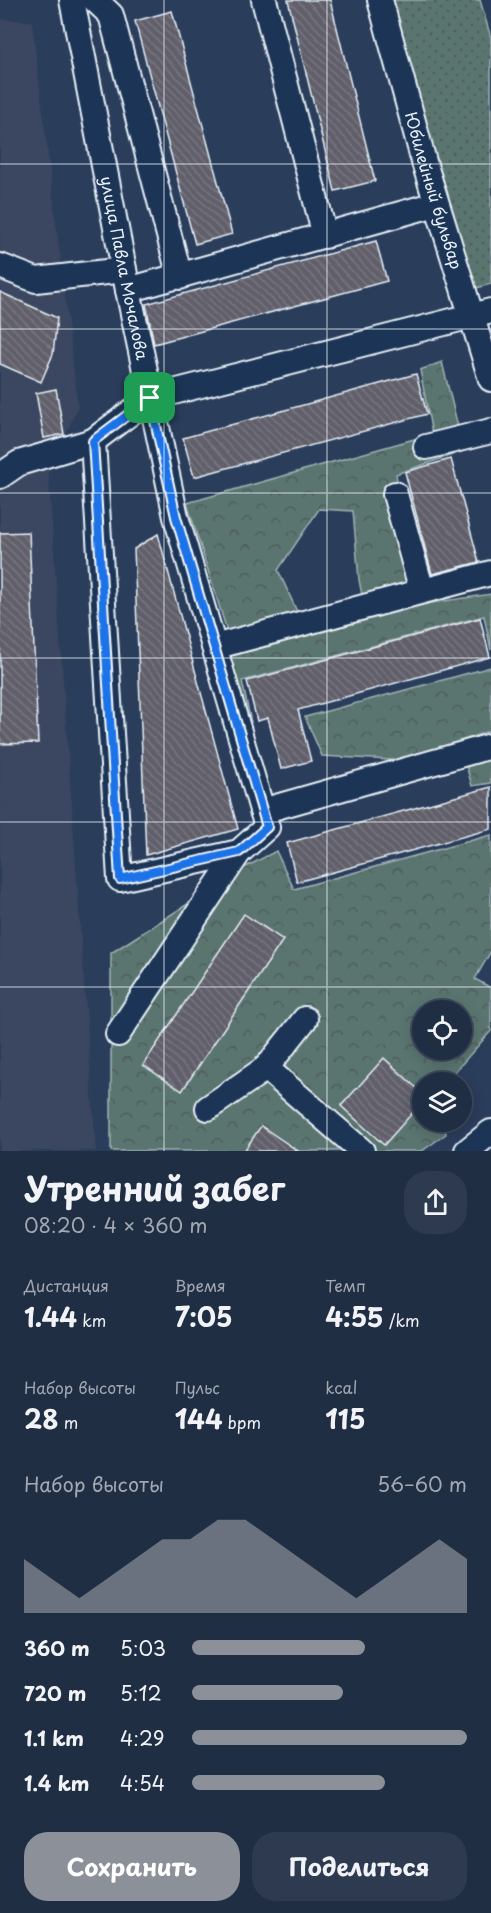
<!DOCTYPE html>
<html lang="ru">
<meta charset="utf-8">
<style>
body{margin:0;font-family:"Playpen Sans",sans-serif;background:#2d3a4f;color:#f1f3f6;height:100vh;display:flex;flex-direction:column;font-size:22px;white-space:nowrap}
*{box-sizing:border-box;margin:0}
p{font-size:20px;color:#a2a8b2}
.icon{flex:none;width:33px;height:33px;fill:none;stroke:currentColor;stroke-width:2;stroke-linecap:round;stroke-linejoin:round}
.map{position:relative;height:1151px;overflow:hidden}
.side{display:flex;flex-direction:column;background:#202e44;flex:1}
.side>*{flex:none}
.controls{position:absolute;left:412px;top:1000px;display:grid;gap:12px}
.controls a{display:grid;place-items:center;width:60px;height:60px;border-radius:50%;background:#202e44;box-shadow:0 3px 15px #0003,0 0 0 2px #3d4a5d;font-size:30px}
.pin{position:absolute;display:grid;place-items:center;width:51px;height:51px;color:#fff;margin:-26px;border-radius:12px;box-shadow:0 3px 9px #0006}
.round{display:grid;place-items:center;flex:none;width:63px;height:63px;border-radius:24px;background:#2d3a4f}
.head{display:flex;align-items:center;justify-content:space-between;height:102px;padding:0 24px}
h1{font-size:33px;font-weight:700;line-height:45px}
.metrics{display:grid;grid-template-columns:repeat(3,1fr);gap:9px;height:102px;padding:6px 24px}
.metrics div{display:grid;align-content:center}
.metrics b{font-size:26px;font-weight:700}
.metrics small{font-size:16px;font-weight:400}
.metrics p{font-size:16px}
.chart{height:168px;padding:12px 24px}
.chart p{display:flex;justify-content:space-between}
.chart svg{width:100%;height:108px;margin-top:6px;fill:#8c9099;opacity:.7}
.primary-button{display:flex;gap:12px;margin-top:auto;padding:12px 24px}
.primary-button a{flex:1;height:69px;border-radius:24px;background:#8c9099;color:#fff;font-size:24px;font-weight:700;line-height:69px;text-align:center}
.primary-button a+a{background:#2d3a4f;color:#f1f3f6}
ul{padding:0 24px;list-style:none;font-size:20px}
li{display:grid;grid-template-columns:96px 72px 1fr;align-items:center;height:45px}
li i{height:15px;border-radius:8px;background:#8c9099}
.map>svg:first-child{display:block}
</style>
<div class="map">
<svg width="491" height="1151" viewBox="0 0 491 1151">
<defs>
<pattern id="grass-dots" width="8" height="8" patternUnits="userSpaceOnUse" patternTransform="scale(1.5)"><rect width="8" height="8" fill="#5a7470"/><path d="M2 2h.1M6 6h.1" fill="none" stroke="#4f5c5b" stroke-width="1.8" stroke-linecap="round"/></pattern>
<pattern id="forest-crowns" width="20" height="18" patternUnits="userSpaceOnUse" patternTransform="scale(1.5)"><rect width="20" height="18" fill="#5a7470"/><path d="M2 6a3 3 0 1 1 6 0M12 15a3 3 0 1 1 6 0" fill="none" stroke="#4f5c5b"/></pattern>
<pattern id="building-back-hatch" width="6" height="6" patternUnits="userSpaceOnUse" patternTransform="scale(1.5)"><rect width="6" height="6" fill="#605f6b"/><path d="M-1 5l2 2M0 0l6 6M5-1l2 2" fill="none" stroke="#777681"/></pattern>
</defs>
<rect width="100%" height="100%" fill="#2a3d5b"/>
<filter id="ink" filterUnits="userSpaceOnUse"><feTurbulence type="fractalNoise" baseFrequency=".0167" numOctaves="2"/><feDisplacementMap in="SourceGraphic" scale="12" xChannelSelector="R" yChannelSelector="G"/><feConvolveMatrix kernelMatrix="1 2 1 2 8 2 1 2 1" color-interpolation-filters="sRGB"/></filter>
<g filter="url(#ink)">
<!-- built -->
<path fill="#3a4760" d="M0 19 32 21 78 407 66 434 47 452 96 1151H0Z"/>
<!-- grass -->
<path fill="url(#grass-dots)" stroke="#a1b2b4" stroke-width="1.5" d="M391 0H480L491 38V284L473 289Z"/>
<!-- forest -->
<path fill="url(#forest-crowns)" stroke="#a1b2b4" stroke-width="1.5" fill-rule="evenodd" d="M442 362 464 451 396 474 418 605 491 594V650L484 616 242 681 251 722 222 723 225 654 366 615 359 580 353 511 319 509 278 570 300 618 227 631 187 503 432 434 420 370Z
M491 667V730L407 761 322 756 305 717Z
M491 757V783L472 786 466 765Z
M491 835V951L475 979 491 988V1031L445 1083H423V1122H444L446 1134 422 1151H111V953L244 868 276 851 294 889ZM423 1011H462V1050H423Z"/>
<!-- building -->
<path fill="url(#building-back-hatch)" stroke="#e8f1f8" stroke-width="1.5" d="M288 0H330L375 181 335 191Z
M172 11 232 234 195 244 135 21Z
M376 241 387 281 154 344 146 304Z
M0 292 57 318 53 354 41 382 0 364Z
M416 374 427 414 194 477 183 438Z
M56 389 64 434 44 438 36 393Z
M451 459 479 562 432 574 405 472Z
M29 532 38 743 0 744V533Z
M158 534 238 829 146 855 134 549Z
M480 618 490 657 298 710 311 761 281 769 268 718 257 721 247 681Z
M491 787V829L297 882 287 843Z
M244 914 283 940 182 1091 143 1065Z
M384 1058 423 1094V1101L384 1145 341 1106Z
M261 1126 298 1151H244Z"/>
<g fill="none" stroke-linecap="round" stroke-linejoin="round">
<!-- minor casing -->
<g stroke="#e8f1f8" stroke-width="28">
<g id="minor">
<path id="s1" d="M72 0 128 290 176 517 267 827 239 852 120 879 93 441"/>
<path d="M95 0 111 15 180 277"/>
<path d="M264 0 325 236"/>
<path id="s2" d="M380 0 424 162 491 379"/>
<path d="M0 266 36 280 124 270"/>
<path d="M128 290 436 204"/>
<path d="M426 447 491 431"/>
<path d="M0 476 19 463 93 441 150 398 491 311"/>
<path d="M395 494 422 591"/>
<path d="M214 647 491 573"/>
<path d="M262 811 491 746"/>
<path d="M118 1034 239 852"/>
<path d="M266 1068 305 1019"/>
<path d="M208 1108 266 1068 362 1151"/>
<path d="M467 1151 491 1132"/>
</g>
</g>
<!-- minor -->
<use href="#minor" stroke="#1d3557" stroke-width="24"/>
</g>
</g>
<g fill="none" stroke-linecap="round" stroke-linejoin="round" filter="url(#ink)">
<!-- route casing -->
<g stroke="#fff" stroke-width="12">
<path id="route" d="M150 398 176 517 267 827 239 852 120 879 93 441Z"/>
</g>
<!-- route -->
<use href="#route" stroke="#1a73e8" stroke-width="8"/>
</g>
<!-- grid -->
<path fill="none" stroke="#e8f1f8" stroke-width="1.5" stroke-opacity="0.55" d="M164 0V1151M327 0V1151M0 164H491M0 329H491M0 493H491M0 658H491M0 822H491M0 987H491"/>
<g text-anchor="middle" stroke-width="5" stroke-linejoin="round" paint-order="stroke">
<!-- street labels -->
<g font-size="16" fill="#e8f1f8" stroke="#1d3557">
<text dy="6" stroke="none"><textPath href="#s2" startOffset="198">Юбилейный бульвар</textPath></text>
<text dy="6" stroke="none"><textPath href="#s1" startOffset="273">улица Павла Мочалова</textPath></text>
</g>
</g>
</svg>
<div class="controls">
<a><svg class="icon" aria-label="locate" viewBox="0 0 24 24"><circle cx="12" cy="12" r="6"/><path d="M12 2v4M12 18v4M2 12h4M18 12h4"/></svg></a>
<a><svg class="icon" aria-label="layers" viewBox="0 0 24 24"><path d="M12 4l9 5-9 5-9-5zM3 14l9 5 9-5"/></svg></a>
</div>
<div class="pin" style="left:150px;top:398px;background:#1e9e55"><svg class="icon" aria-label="arrive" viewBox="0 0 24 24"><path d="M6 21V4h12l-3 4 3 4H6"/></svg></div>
</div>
<section class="side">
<div class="head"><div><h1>Утренний забег</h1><p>08:20 · 4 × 360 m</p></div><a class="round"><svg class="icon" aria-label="share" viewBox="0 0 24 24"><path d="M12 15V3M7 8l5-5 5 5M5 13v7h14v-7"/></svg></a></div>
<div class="metrics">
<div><p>Дистанция</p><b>1.44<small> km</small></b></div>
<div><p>Время</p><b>7:05</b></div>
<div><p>Темп</p><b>4:55<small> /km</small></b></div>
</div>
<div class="metrics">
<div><p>Набор высоты</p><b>28<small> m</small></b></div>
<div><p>Пульс</p><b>144<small> bpm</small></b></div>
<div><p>kcal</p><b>115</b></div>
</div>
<div class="chart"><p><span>Набор высоты</span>56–60 m</p>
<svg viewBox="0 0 160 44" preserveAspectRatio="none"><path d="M0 44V22L10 30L20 38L30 30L40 22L50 14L60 14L70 6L80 6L90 14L100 22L110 30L120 38L130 30L140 22L150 14L160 22V44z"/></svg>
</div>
<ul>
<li><b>360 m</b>5:03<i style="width:63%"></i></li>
<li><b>720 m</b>5:12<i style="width:55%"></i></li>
<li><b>1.1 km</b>4:29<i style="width:100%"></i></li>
<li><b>1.4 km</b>4:54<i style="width:70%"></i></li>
</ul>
<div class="primary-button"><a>Сохранить</a><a>Поделиться</a></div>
</section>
